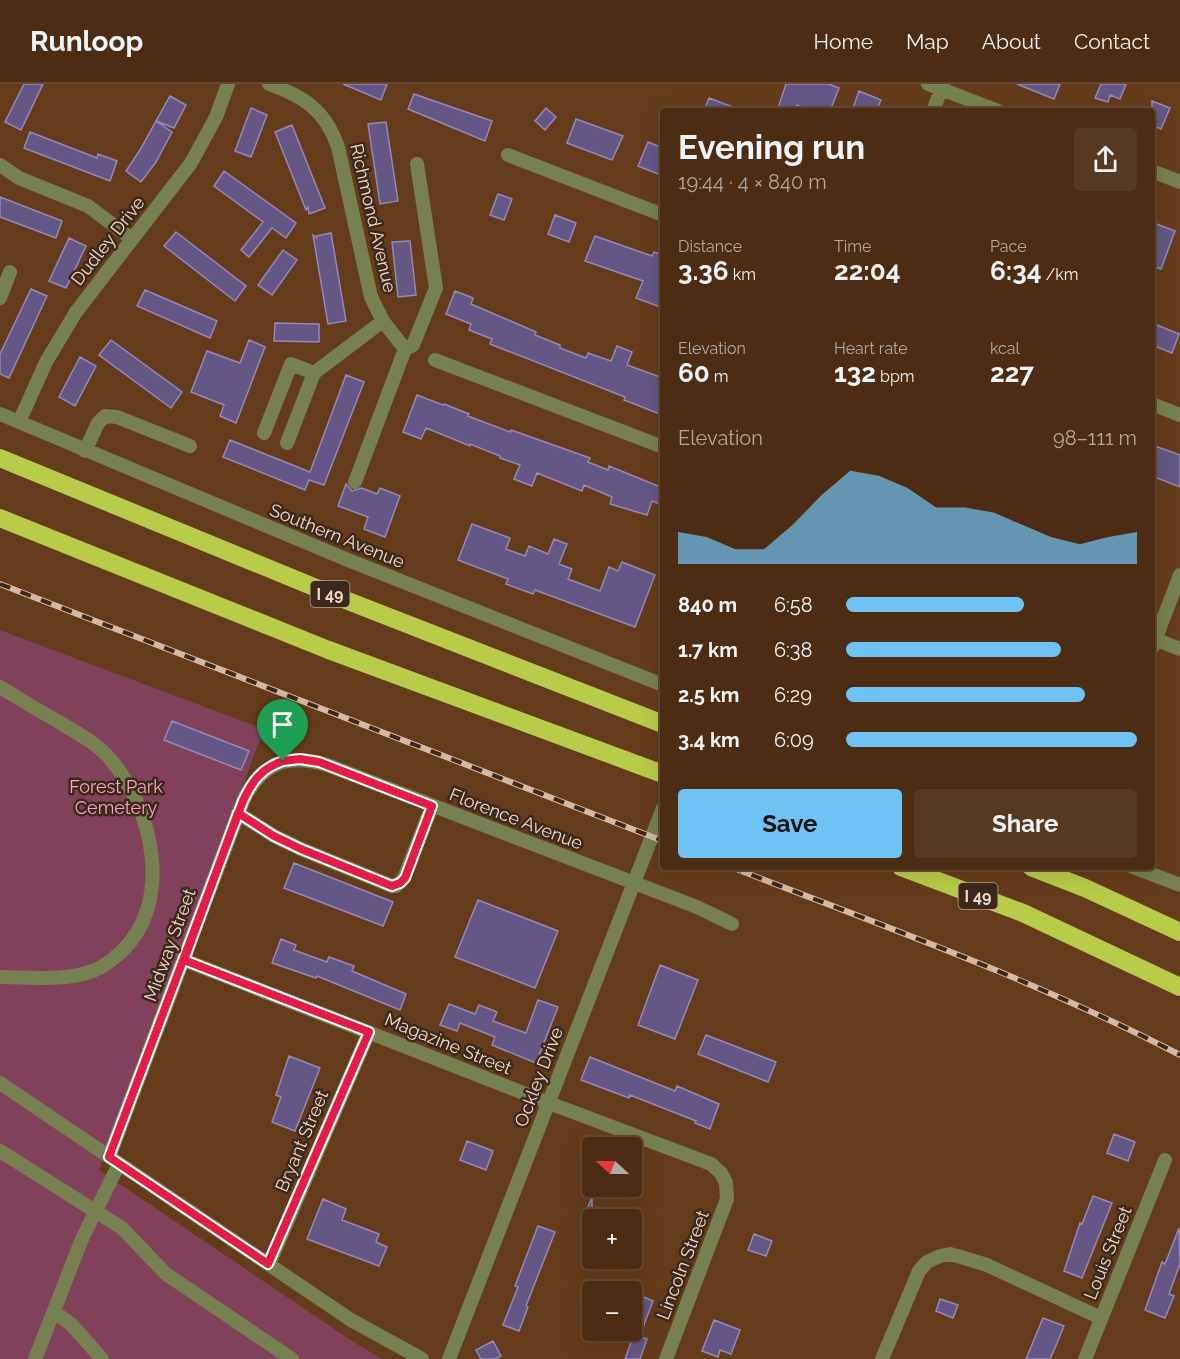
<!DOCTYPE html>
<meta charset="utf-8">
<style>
body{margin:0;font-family:Raleway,sans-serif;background:#563922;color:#f1f3f6;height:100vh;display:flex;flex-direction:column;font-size:22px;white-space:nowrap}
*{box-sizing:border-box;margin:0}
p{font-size:20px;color:#b2a8a0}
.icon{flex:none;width:33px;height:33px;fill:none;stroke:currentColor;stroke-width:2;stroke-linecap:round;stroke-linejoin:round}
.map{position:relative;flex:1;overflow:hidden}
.drawer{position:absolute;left:660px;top:24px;width:495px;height:762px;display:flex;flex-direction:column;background:#4c2d14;border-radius:6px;box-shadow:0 6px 24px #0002,0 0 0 2px #634934}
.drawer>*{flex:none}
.needle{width:39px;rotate:291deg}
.controls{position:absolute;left:582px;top:1053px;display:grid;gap:12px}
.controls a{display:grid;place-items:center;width:60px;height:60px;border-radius:6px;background:#4c2d14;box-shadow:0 6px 24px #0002,0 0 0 2px #634934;font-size:30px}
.pin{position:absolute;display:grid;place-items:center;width:51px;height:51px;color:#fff;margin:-62px -26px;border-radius:50% 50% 50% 0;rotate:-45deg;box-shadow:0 0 6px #0007}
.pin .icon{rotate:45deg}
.round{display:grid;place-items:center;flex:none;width:63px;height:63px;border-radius:6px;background:#563922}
.headline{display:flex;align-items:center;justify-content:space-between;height:102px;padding:0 18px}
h1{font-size:33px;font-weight:700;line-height:45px}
.metrics{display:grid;grid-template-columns:repeat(3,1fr);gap:9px;height:102px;padding:6px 18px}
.metrics div{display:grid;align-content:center}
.metrics b{font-size:26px;font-weight:700}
.metrics small{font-size:16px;font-weight:400}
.metrics p{font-size:16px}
.chart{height:168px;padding:12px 18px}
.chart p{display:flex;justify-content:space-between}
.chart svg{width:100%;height:108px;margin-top:6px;fill:#6fc2f4;opacity:.7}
.action{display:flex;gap:12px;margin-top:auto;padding:12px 18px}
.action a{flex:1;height:69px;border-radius:6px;background:#6fc2f4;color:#111;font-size:24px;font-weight:700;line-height:69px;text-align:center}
.action a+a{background:#563922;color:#f1f3f6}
ul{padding:0 18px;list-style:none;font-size:20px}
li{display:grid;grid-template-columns:96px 72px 1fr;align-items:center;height:45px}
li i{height:15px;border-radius:8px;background:#6fc2f4}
header{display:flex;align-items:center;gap:36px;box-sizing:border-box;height:84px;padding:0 30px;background:#4c2d14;border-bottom:2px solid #634934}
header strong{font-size:28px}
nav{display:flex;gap:33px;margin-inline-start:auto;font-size:21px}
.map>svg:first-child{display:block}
</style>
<header>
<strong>Runloop</strong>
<nav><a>Home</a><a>Map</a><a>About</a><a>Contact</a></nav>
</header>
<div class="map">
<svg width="1180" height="1275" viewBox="0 0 1180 1275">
<rect width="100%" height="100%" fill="#653c1b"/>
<!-- green -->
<path fill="#82415a" d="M0 546 264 645 99 1086 352 1257 382 1275H0Z"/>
<!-- building -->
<path fill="#655785" stroke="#9587b9" stroke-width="1.5" d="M24 0H43L21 46 5 38Z
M343 0H387L381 16Z
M786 0H829L839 4 830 27H812L797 21 795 27H777Z
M1017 0H1060L1054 15Z
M1101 0H1126L1120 15 1110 11 1108 18 1095 14Z
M859 7 881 16 876 27H860L853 24Z
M414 10 492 37 485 57 408 25Z
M170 12 186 21 174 44 156 37Z
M709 14 741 26V27H704Z
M1152 17 1170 24 1161 45 1152 41Z
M251 24 267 31 251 73 235 67Z
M546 24 556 33 545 46 535 37Z
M576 35 623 52 612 76 567 59Z
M156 37 172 48 156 78 141 98 126 87 140 66Z
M386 38 398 117 380 120 368 40Z
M292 41 325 124 309 130 308 123 306 126 275 48Z
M30 48 97 74 98 70 117 77 110 97 24 64Z
M648 58 663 64V92L638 82Z
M224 87 296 139 286 154 272 144 249 173 241 166 263 138 214 102Z
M498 110 512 115 504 136 490 131Z
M0 113 62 137 56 154 0 133Z
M555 131 576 139 569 158 548 150Z
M1154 139 1175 147 1161 185 1152 182V145Z
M176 148 246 202 235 217 164 162Z
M331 149 346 237 328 240 313 151 317 154 316 152Z
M595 152 652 172 654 168 663 171V224L636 214 643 197 585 177Z
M69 154 86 162 66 204 49 197Z
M410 157 416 211 398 213 392 158Z
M283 166 297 176 272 211 258 201Z
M31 205 47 212 9 294 0 290V270Z
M145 206 217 237 210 254 137 222Z
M455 207 473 214 471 220 536 248 535 251 560 261V264L586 274 588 269 611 277 617 262 632 268 627 281 663 294V323L660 330 624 316 625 313 490 260 492 255 469 246 471 240 446 230Z
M275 239 319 240V258L274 257Z
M1152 239 1179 250 1172 269 1152 261Z
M111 256 182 308 171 324 99 271Z
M249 256 265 263 236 339 220 332 224 321 191 308 207 267 240 279Z
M80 273 96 282 75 322 59 313Z
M346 291 364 298 324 401 309 396 305 406 223 373 230 356 310 388Z
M417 311 443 321 444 320 469 330 468 332 510 348 511 346 590 374 588 378 608 386 609 382 663 404V421L652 417 647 431 610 420 612 413 584 401 582 407 537 389 532 402 514 395 520 381 500 374V372L470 360V362L426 344 421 355 403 348Z
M1152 361 1180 371V403L1152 392Z
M346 400 352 407 362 404 377 410 380 404 400 412 385 453 364 445 368 433 338 422Z
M472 440 510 454 506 465 525 472 529 462 548 470 554 455 567 460 559 480 572 485 568 495 600 507 609 483 618 487 622 478 655 491 635 543 535 506 533 510 506 500 508 495 458 476Z
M172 637 249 667 241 686 164 656Z
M294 779 393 818 383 842 284 804Z
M478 816 558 847 535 904 455 873Z
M281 855 296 861 294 866 327 878 329 873 354 882 352 887 406 910 400 926 317 892 316 894 272 879Z
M660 881 698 896 675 955 638 941Z
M538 916 558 923 536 979 492 961 495 953 460 939 457 947 440 941 449 920 475 930 479 921 497 928 493 937 526 949Z
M706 951 776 978 768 998 698 970Z
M289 972 320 984 295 1047 272 1038 281 1013 276 1011Z
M590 973 675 1007 677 1002 719 1020 710 1045 695 1039 696 1037 630 1011 629 1014 581 996Z
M1114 1050 1135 1058 1128 1077 1107 1069Z
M467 1057 493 1067 486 1086 460 1076Z
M1093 1112 1112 1119 1082 1194 1064 1187 1080 1139 1082 1140Z
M592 1113V1126L615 1135 592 1136V1145L581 1141Z
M323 1115 346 1125 342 1136 379 1150 376 1158 387 1163 379 1182 307 1155Z
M538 1142 555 1148 526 1222 528 1223 519 1247 503 1241 518 1203 515 1202Z
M1179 1144 1180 1180 1169 1210 1174 1212 1165 1234 1145 1226 1162 1178 1165 1180Z
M754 1150 772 1157 766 1172 748 1166Z
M632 1208 653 1217 642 1246 632 1242Z
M940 1215 958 1221 953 1234 936 1227Z
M1043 1234 1064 1242 1055 1264 1050 1275H1026Z
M714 1236 740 1246 731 1270 720 1266 718 1273 702 1267Z
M634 1250 647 1255 640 1275H625Z
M493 1257 501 1272 495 1275H481L476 1266Z"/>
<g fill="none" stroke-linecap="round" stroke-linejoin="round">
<!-- minor -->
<path stroke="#778050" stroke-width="14" d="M269 0C305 13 325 26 338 63L371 213 383 237 405 265
M928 0 998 27
M933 27 943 0
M508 71 663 131
M0 81 19 94 88 122 132 155
M1152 87 1180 98
M0 214 10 188
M435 276 663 363
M1152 320 1180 331
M0 330 348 476 663 601
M19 338 46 278 76 228 191 79 216 33 228 0
M264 349 291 280 314 289 383 237
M287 359 314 289
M85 367 98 339 105 332 117 333 190 362
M355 398 405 265 413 261 436 204 417 80
M1152 554 1180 565
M1152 564 1180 491
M0 603C20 615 39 627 59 638 77 649 97 659 111 676 153 726 174 818 121 868 113 875 106 882 95 886 67 898 30 893 0 893
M238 729 274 752 301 765 392 802H396L404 794 432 722
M1133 783 1180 801
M184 876 549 1019 711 1080 721 1089 726 1099 727 1115 666 1275
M0 999 351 1236 422 1275
M0 1067 122 1144 166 1190 292 1275
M109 1073 243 717C262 677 289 669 330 682L697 823 732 840
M269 1180 369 948
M54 1228 71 1240 102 1275
M35 1275 82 1155 119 1080
M449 1275 663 724
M882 1275 919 1187 927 1178 940 1172 950 1170 961 1173 987 1181 1101 1234
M1085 1275 1165 1076"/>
<!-- highway -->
<path stroke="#b8cc49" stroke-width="18" d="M0 374 348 517 663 640
M0 434 326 565 663 690
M901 783 1023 829 1180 903
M1031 783 1085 804 1180 848"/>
<!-- rail casing -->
<g stroke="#d6b9a4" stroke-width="6">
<path id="rail" d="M0 500 663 757
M731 783C883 842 1036 896 1180 971"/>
</g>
<!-- rail -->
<use href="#rail" stroke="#3c291b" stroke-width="4" stroke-dasharray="11" stroke-linecap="butt"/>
</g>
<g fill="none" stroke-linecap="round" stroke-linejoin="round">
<!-- route casing -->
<g stroke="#fff" stroke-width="12">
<path id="route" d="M283 677C262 684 252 697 243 717L109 1073 268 1180 369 948 184 876 238 729 274 752 301 765 392 802 400 799 405 794 432 722 319 678 300 675 283 677"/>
</g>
<!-- route -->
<use href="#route" stroke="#e11d48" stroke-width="8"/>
</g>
<g text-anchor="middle" stroke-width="5" stroke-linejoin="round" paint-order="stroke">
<!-- shield labels -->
<g fill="#3c291b" stroke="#bca493" stroke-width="1.5">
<rect x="310.5" y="497" width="39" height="26" rx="4.5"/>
<rect x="958.5" y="799" width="39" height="26" rx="4.5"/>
</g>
<g font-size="16" font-weight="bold" fill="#f3d9c7">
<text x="330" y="516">I 49</text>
<text x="978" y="818">I 49</text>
</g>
<!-- street labels -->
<g font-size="18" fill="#f3d9c7" stroke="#3c291b">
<text transform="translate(373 134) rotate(77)" y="6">Richmond Avenue</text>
<text transform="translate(108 157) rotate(-52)" y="6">Dudley Drive</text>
<text transform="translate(337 452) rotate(22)" y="6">Southern Avenue</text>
<text transform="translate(516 735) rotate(21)" y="6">Florence Avenue</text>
<text transform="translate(170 861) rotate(-70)" y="6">Midway Street</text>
<text transform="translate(448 960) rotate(22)" y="6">Magazine Street</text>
<text transform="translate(539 993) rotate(-69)" y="6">Ockley Drive</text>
<text transform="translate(302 1057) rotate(-67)" y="6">Bryant Street</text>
<text transform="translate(1108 1169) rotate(-68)" y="6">Louis Street</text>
<text transform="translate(683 1181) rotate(-69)" y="6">Lincoln Street</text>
</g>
<!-- park labels -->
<g font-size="18" fill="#fca3c2" stroke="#3c291b">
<text x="116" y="709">Forest Park<tspan x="116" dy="21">Cemetery</tspan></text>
</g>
</g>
</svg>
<div class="controls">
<a><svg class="needle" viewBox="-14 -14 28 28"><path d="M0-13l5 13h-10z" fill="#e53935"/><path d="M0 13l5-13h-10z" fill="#b2a8a0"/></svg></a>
<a>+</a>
<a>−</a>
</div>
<div class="pin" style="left:283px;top:677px;background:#1e9e55"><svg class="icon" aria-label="arrive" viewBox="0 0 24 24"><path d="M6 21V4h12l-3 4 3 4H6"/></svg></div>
<section class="drawer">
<div class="headline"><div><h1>Evening run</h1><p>19:44 · 4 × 840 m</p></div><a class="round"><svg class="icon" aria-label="share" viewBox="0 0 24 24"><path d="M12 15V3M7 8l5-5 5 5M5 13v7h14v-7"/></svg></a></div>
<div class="metrics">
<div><p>Distance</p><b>3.36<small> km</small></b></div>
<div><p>Time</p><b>22:04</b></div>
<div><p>Pace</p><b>6:34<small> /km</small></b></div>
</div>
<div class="metrics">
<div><p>Elevation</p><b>60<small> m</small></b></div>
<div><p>Heart rate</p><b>132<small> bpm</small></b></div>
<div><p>kcal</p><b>227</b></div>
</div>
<div class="chart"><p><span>Elevation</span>98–111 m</p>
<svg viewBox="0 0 160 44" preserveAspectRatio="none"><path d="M0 44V31L10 33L20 38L30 38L40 28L50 16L60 6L70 8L80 13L90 21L100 21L110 23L120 28L130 33L140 36L150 33L160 31V44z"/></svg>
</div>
<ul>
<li><b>840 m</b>6:58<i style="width:61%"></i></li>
<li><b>1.7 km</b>6:38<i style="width:74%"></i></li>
<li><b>2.5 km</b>6:29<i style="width:82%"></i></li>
<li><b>3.4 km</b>6:09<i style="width:100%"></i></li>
</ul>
<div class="action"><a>Save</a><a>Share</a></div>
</section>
</div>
